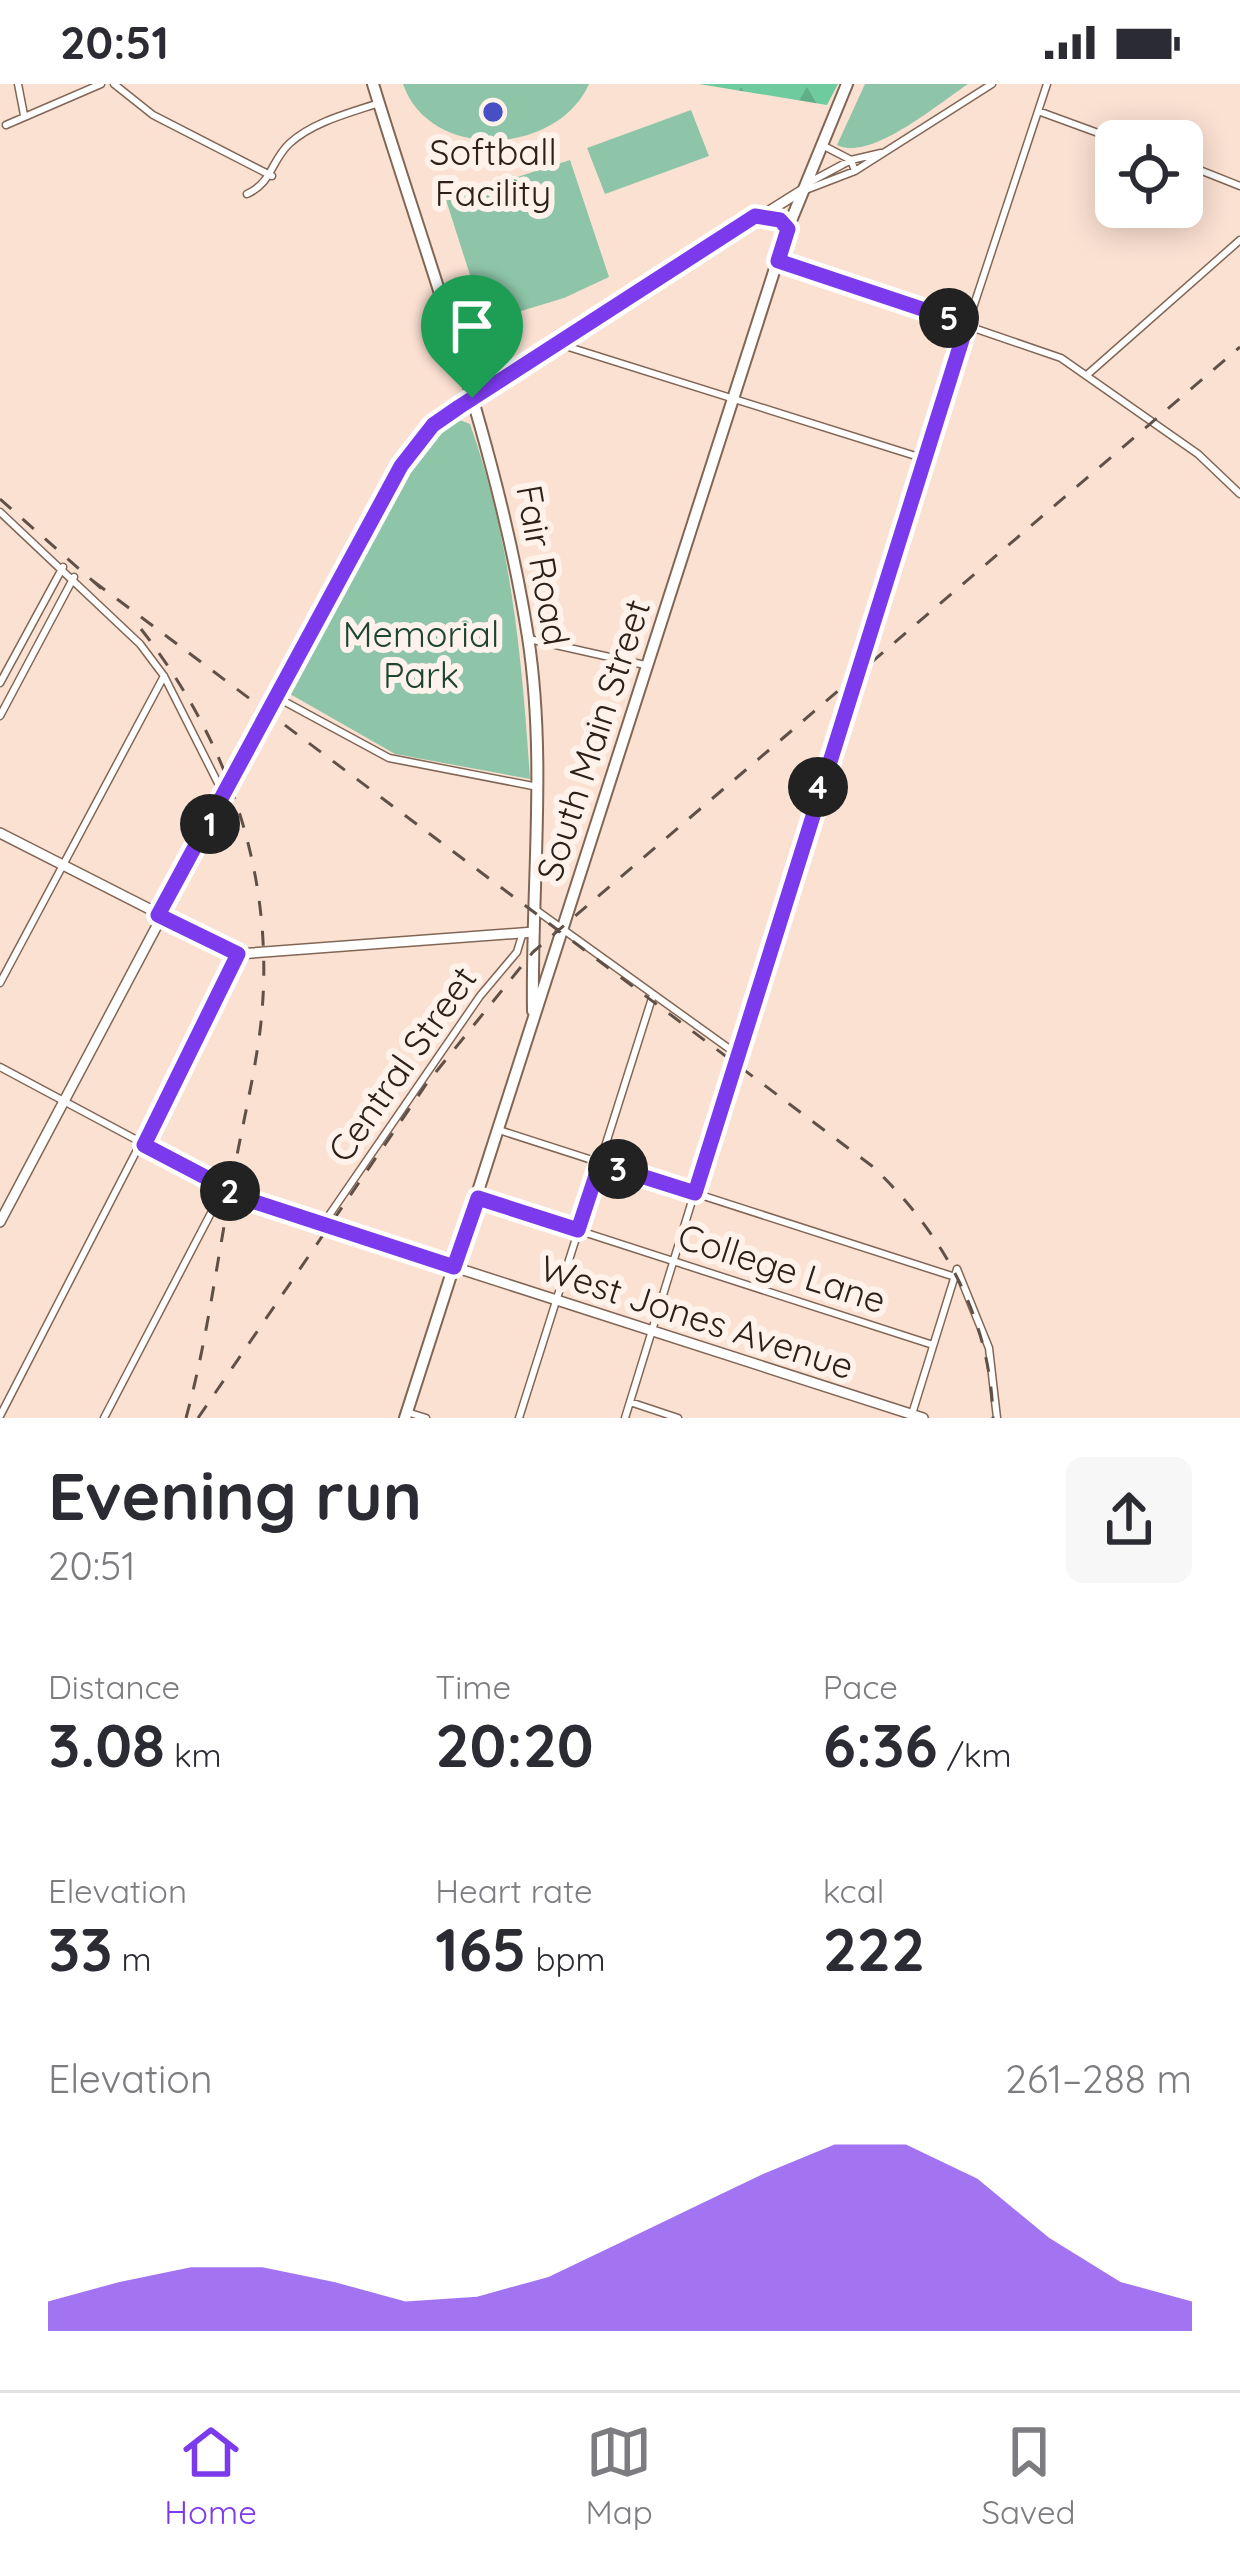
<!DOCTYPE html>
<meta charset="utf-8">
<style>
body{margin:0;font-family:Quicksand,sans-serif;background:#f7f7f7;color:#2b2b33;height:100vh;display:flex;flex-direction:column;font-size:45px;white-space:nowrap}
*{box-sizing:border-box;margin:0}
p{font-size:39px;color:#7c7c81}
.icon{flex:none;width:66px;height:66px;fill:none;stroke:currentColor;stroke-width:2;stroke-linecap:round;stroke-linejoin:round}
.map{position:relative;height:1334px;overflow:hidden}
.sheet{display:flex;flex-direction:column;background:#fff;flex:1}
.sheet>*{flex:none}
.fabs{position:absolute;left:1095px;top:36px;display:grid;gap:24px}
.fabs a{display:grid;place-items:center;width:108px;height:108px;border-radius:18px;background:#fff;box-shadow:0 6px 30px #0003;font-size:60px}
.pin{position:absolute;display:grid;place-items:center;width:102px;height:102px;color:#fff;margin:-123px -51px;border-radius:50% 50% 50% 0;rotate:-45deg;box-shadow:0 0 12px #0007}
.pin .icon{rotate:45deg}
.km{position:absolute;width:60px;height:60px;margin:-30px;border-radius:50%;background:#222;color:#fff;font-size:33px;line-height:60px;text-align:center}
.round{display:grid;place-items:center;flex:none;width:126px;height:126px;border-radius:18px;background:#f7f7f7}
.head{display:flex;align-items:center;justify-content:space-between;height:204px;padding:0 48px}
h1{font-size:66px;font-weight:700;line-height:90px}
.metrics{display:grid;grid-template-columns:repeat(3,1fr);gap:18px;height:204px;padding:12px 48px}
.metrics div{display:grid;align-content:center}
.metrics b{font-size:60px;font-weight:700}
.metrics small{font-size:33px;font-weight:400}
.metrics p{font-size:33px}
.chart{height:336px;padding:24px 48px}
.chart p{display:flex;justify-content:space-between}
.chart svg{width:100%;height:216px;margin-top:12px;fill:#7c3aed;opacity:.7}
.status{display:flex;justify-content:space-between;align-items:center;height:84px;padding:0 60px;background:#fff;direction:ltr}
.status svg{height:33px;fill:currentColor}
.dock{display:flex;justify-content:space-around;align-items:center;height:168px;border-top:3px solid #e1e1e2;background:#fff;font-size:33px;color:#7c7c81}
.dock a{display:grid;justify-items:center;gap:6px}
.dock .on{color:#7c3aed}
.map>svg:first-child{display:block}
</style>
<div class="status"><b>20:51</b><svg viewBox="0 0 49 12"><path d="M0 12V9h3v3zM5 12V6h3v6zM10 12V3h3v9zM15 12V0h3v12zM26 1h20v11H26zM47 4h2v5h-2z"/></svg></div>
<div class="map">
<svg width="1240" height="1334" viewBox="0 0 1240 1334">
<defs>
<pattern id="forest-firs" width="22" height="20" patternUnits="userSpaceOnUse" patternTransform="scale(3)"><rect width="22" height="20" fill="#6dcb9e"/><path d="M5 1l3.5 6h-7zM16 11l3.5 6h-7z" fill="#5fae88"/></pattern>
</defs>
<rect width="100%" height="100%" fill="#fbe1d2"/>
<!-- forest -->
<path fill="url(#forest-firs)" d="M699 0H838L827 21Z"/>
<!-- park -->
<path fill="#8ec5a8" d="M403 0H589C557 72 430 78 403 0Z
M865 0H968C938 20 870 78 837 61Z
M691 26 709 72 605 110 587 64Z
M570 76 609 193 564 214 485 238 446 116Z
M457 335 470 340C511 455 522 574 530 695L395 670 290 610 412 377Z"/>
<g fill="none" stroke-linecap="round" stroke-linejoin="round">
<!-- street casing -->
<g stroke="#826655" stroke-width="9">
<path id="street" d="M18 0 24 31
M114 0 153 31 272 92
M1038 27 1120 57
M6 41 101 0
M822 61 851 76 855 87
M1182 79 1240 102
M810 98 851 76 881 69
M803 107 855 87 992 0
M247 110C273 98 271 76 290 59 313 38 349 29 379 19
M778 177 1061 274 1198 370 1240 410
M559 260 922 374
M1088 290 1240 156
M0 428 140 560 164 592 225 713
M529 555 645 581
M0 599 63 483
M278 614 389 674 538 703
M0 632 74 493
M536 826 738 971
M0 899 164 592
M0 983 249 1116 454 1183
M499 1046 955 1193
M478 1114 933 1261
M321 1143 480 912 517 868 523 848
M957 1185 989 1264 997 1334
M630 1318 678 1334
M407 1328 426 1334
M912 1330 957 1185
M0 1332 238 870
M104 1334 224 1104
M519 1334 653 911
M625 1334 891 472 1047 0"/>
</g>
<!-- secondary casing -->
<g stroke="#826655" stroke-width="12">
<path id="secondary" d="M0 749 238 870 534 848
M0 1138 394 394 433 341 472 314 801 107
M454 1183 923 1334"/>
</g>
<!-- primary casing -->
<g stroke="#826655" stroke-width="14">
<path id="primary" d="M373 0C429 183 498 363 528 553 547 677 531 803 533 927
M755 132 776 135 788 144
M405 1334 788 144 847 0"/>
</g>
<!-- street -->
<use href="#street" stroke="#fff" stroke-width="6"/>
<!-- secondary -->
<use href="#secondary" stroke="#fff" stroke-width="9"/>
<!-- primary -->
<use href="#primary" stroke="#fff" stroke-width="10"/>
<!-- rail -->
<path stroke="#605148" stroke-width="3" stroke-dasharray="15 15" stroke-linecap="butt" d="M0 415 103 506
M93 497 872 1082C943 1149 991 1235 993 1334
M141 545C231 660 278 800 260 947 253 1001 239 1055 230 1109 216 1184 206 1261 186 1334
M198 1334 427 999 533 868 1240 263"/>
</g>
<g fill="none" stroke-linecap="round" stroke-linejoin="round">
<!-- route casing -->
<g stroke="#fff" stroke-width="24">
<path id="route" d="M755 132 780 136 788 145 778 177 967 240 695 1109 600 1079 578 1146 478 1114 454 1183 249 1116 144 1061 238 870 158 831 401 382 433 341 459 323Z"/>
</g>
<!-- route -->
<use href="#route" stroke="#7c3aed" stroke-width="15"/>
</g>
<!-- markers -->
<circle fill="#464fc4" stroke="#fff2ea" stroke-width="4.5" cx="493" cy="28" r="12"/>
<g text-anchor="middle" stroke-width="12" stroke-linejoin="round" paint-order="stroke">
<!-- poi labels -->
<g font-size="36" fill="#2c2019" stroke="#fff2ea">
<text x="493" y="81">Softball<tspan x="493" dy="41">Facility</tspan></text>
</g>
<!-- street labels -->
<g font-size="36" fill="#2c2019" stroke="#fff2ea">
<text transform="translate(543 481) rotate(80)" y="13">Fair Road</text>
<text transform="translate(593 656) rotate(-72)" y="13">South Main Street</text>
<text transform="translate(402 980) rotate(-55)" y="13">Central Street</text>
<text transform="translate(782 1184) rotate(18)" y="13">College Lane</text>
<text transform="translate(697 1233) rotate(18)" y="13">West Jones Avenue</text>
</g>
<!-- park labels -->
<g font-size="36" fill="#1c4532" stroke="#fff2ea">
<text x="421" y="563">Memorial<tspan x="421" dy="41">Park</tspan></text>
</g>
</g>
</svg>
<div class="fabs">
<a><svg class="icon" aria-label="locate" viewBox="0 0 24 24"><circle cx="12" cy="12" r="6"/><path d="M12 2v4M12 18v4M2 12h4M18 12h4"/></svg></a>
</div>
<div class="pin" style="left:472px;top:314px;background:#1e9e55"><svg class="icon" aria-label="arrive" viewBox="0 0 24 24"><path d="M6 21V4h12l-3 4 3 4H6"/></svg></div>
<b class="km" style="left:210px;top:740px">1</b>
<b class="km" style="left:230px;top:1107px">2</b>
<b class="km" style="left:618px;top:1085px">3</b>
<b class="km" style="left:818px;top:703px">4</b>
<b class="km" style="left:949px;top:234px">5</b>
</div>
<section class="sheet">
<div class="head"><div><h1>Evening run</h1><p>20:51</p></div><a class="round"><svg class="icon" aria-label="share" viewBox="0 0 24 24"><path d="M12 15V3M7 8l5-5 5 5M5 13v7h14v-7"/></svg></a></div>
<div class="metrics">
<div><p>Distance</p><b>3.08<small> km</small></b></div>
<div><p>Time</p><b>20:20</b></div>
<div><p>Pace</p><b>6:36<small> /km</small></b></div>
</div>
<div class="metrics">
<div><p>Elevation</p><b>33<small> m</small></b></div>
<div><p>Heart rate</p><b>165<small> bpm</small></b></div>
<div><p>kcal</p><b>222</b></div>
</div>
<div class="chart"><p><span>Elevation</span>261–288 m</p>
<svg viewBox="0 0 160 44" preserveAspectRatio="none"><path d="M0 44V38L10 34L20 31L30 31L40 34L50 38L60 37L70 33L80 26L90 19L100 12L110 6L120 6L130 13L140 25L150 34L160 38V44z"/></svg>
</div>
</section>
<nav class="dock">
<a class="on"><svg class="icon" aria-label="home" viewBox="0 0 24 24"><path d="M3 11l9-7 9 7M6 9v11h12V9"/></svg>Home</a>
<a><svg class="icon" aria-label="map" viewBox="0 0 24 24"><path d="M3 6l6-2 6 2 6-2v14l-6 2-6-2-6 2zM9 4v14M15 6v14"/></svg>Map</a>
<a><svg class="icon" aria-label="saved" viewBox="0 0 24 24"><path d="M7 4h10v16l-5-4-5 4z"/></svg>Saved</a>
</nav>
